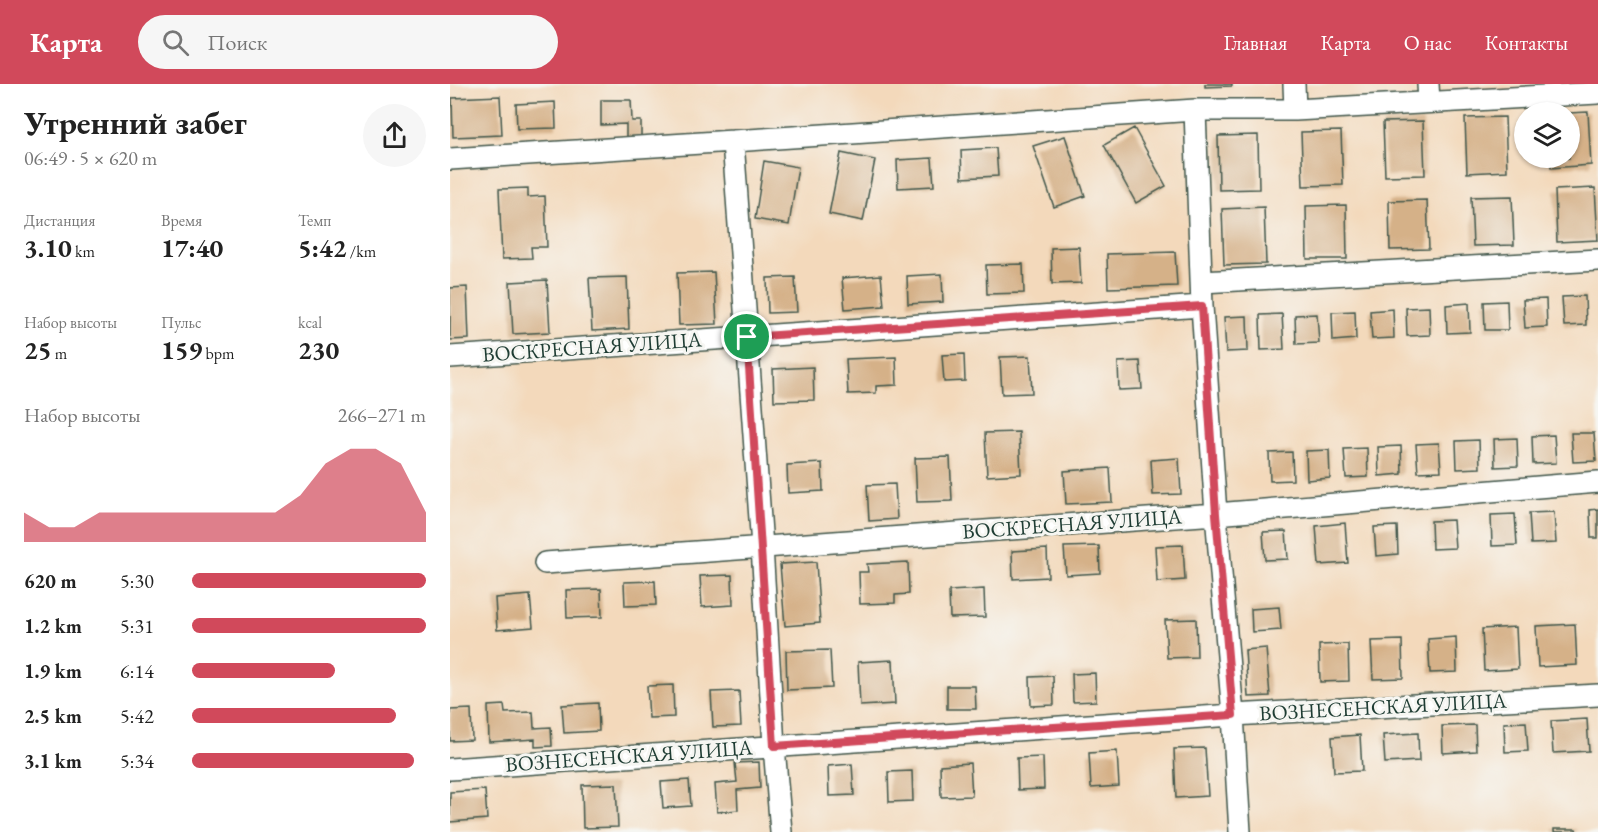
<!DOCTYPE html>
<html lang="ru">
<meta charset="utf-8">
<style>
body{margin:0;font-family:"EB Garamond",serif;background:#f6f6f6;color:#222;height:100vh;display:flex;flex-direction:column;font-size:22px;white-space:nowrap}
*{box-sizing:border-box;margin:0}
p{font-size:20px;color:#767676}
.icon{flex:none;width:33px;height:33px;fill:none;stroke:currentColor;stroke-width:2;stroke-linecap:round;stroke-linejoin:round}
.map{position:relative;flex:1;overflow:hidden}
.drawer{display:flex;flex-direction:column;background:#fff;width:450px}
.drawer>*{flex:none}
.fabs{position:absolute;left:1064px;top:18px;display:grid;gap:12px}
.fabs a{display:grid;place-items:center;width:66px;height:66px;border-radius:50%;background:#fff;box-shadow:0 2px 4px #0004;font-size:30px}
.pin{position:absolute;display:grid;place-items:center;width:51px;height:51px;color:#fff;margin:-26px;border:3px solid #fff;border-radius:50%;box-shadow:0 2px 6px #0007}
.round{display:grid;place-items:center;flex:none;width:63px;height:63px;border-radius:32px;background:#f6f6f6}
.head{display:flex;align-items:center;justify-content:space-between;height:102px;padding:0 24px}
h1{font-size:33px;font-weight:700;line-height:45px}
.stats{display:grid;grid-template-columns:repeat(3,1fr);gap:9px;height:102px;padding:6px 24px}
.stats div{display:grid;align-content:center}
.stats b{font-size:26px;font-weight:700}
.stats small{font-size:16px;font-weight:400}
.stats p{font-size:16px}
.chart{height:168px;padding:12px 24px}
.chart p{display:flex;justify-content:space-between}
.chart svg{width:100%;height:108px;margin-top:6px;fill:#d1495b;opacity:.7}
ul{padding:0 24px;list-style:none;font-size:20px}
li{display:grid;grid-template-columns:96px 72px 1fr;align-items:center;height:45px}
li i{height:15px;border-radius:8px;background:#d1495b}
header{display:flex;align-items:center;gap:36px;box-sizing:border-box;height:84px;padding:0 30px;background:#d1495b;color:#fff}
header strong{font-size:28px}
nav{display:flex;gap:33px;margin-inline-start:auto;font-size:21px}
.search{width:420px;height:54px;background:#f6f6f6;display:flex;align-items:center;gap:15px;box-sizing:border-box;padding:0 21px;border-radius:33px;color:#767676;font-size:22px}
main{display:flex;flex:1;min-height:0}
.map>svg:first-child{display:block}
</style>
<header>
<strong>Карта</strong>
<div class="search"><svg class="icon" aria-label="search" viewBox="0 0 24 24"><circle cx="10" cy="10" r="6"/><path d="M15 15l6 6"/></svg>Поиск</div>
<nav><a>Главная</a><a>Карта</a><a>О нас</a><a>Контакты</a></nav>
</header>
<main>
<section class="drawer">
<div class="head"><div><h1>Утренний забег</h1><p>06:49 · 5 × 620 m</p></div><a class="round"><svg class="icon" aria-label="share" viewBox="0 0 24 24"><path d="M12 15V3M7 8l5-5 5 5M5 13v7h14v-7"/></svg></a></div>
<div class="stats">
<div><p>Дистанция</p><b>3.10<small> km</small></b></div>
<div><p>Время</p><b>17:40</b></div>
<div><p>Темп</p><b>5:42<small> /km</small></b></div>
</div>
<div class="stats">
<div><p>Набор высоты</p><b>25<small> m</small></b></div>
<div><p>Пульс</p><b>159<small> bpm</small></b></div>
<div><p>kcal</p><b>230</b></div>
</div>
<div class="chart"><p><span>Набор высоты</span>266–271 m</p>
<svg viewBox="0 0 160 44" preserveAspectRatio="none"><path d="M0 44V32L10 38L20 38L30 32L40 32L50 32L60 32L70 32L80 32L90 32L100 32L110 25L120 12L130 6L140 6L150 12L160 32V44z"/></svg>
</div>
<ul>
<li><b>620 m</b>5:30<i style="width:100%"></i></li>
<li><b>1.2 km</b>5:31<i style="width:100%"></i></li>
<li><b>1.9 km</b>6:14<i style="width:61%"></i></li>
<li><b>2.5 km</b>5:42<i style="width:87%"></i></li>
<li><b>3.1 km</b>5:34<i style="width:95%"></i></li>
</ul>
</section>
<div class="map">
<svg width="1148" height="748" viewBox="0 0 1148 748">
<rect width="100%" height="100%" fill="#f6f6f2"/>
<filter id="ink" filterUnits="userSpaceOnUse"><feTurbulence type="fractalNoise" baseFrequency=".0167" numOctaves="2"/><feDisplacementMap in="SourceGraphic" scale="12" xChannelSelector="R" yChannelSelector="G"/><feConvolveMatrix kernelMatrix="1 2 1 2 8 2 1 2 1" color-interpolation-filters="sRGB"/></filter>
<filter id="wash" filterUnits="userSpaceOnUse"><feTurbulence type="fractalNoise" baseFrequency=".008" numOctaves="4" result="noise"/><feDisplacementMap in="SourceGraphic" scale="24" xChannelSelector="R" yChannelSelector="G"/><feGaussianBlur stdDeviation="1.35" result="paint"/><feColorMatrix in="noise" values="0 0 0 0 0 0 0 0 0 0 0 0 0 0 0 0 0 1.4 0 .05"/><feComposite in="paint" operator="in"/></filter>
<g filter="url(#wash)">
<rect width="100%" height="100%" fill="#f3d9bb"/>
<g id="blocks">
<!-- building -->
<path fill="#d5b188" d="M755 0H782V2L755 3Z
M50 12 52 51 3 53 2 14Z
M151 16H181L182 37H191V53H176V40L151 41Z
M105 18 106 44 67 45 66 20Z
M1138 28 1141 81 1101 84V74H1119V29Z
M1055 33 1057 87 1017 89 1015 34Z
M973 37 975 91 935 92 933 38Z
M684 44 716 102 686 119 654 61Z
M891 47 893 101 853 102 851 48Z
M808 51 809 105 769 106 768 52Z
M615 52 635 112 604 123 583 62Z
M546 64 548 92 512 94 511 66Z
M391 69 425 76 413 137 379 130Z
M482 74 484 102 448 104 447 76Z
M314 77 348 83 339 141 305 135Z
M78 104V113L95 112 97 163H81L82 174 52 175 49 105Z
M1145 104 1148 156 1107 158 1105 106Z
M1062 112 1064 161 1023 162 1021 113Z
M977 116 979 165 940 166 939 117Z
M896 121 897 175H857L856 122Z
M814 123 816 180 774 181 772 125Z
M629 163 631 199 602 200 601 164Z
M725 168 727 202 658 204 657 170Z
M573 180 574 209 537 210 536 181Z
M264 188 267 240 229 241 227 189Z
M492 190 493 218 458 220 457 192Z
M431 191 434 222 395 225 392 194Z
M177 193 179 245 142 247 139 194Z
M345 193 347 228 318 229 317 194Z
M97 196 100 248 63 250 60 198Z
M17 203 19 255 0 256V204Z
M1135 212 1136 241 1114 242 1112 213Z
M1096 215 1097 243 1075 244 1073 216Z
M1057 217 1058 246H1035L1034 218Z
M1019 219 1020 248 997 249 996 221Z
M979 223 980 251 957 252 956 224Z
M943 225 944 254 922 255 920 227Z
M905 227 906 255 883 257 882 228Z
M832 230 834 265 811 266 810 231Z
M867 230 869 259 846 260 845 231Z
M797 232 798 267 776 268 774 233Z
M514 270 515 297 494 298 492 271Z
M580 272 582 309 552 310 550 273Z
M446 273 447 301 426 302V309L398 310 396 275Z
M690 277 692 305 669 306 668 278Z
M363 283 364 316 324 317 323 285Z
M569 348 571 390 537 392 535 349Z
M1121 349H1144L1146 377 1123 378Z
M1104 351 1106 379 1083 380 1082 352Z
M1067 354 1068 382 1045 383 1044 355Z
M1029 356 1030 384 1007 385 1006 357Z
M989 359 991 387 968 388 966 360Z
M951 362 952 390 929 392 928 363Z
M917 364 918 393 896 394 894 365Z
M879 366 880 394 857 396 856 367Z
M842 368 843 396 820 397 819 369Z
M500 373 502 417 467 418 465 374Z
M729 374 731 410 703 411 701 376Z
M372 379 373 407 338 409 337 381Z
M660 384 662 418 616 420 614 387Z
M445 400 447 435 419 437 417 401Z
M1148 425V454H1141L1140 426Z
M1104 428 1106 459 1081 460 1079 429Z
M1065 430 1067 461 1042 462 1041 431Z
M1003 436 1005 464 982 465 981 437Z
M895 439 898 479 869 481 866 442Z
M947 442 948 470 926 472 924 443Z
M836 447 838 475 815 476 813 448Z
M733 461 735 496 707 498 705 462Z
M649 462 650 489 616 491 614 463Z
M597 465 598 493 563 495 562 467Z
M366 478 370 539 335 542 330 480Z
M458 478 459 510 445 511V519L410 520 409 488H418L417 480Z
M282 491 283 521 252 523 250 492Z
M205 497 206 521 175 522 174 498Z
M151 505 152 533 117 534 116 506Z
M534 505 535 533 500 534 499 507Z
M80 511 83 543 47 546 45 514Z
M829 523 831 546 802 548 801 525Z
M746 535 747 573 717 574 715 536Z
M1125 540 1127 581 1088 583 1086 542Z
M1066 543 1068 585 1034 587 1032 545Z
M1006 553 1007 588 980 589 978 555Z
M952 556 953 594 923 595 921 557Z
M898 560 899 597 870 598 869 561Z
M816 564 820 612 798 613 795 566Z
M380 566 382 604 337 606 336 567Z
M443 576 445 620 410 622 408 578Z
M645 589 646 617 623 618 622 590Z
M603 592 604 621 581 622 580 593Z
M223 601 224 633 199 634 197 602Z
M497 602H525L526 625H497Z
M289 607 291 642 263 643 261 608Z
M148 619 149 647 114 649 112 621Z
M54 621 55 629 83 628 84 644 101 643 102 662 85 663V655L39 658 38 622Z
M21 625 22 656 0 657V626Z
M1137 635 1139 667 1103 669 1101 637Z
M1076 638 1078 667 1055 668 1054 639Z
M1025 641 1026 667 993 669 992 642Z
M968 649 969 677 935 679 933 651Z
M910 651 912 687 884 688 882 653Z
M755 664 758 712 726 714 724 665Z
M667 667 669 702 641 704 639 669Z
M593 673 594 705 568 706 567 674Z
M309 678 310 704 287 706 288 726 267 728 265 700 287 698 285 679Z
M520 679 522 712 491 713 490 681Z
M402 680 404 711 379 712 378 682Z
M462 687 463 717 439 718 438 688Z
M239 696 241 722 213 724 211 698Z
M166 700 168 743 133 744 132 701Z
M35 706 37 735 0 738V708Z
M1104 745H1126L1127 748H1104Z"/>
</g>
</g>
<g filter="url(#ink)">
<use href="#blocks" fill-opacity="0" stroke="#3f5448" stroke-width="1.5"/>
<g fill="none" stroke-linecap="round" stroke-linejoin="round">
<!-- minor casing -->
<g stroke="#3f5448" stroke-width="24">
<path id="minor" d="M844 0 845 26
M978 0 979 18
M745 26 752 222 766 430 783 631 790 748
M283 57 312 463 324 662 331 748
M0 75 283 57 745 26H845L1148 9
M752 198 1148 176
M0 273 752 222
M95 479 766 430 1148 398
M0 685 783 631 1148 611"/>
</g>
<!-- minor -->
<use href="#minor" stroke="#fff" stroke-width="21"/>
</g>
</g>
<g fill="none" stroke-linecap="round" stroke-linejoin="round" filter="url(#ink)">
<!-- route casing -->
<g stroke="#fff" stroke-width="12">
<path id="route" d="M752 222 766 430 783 631 324 662 297 253Z"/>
</g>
<!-- route -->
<use href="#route" stroke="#d1495b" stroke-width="8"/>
</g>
<g text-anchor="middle" stroke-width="6" stroke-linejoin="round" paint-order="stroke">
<!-- street labels -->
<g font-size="21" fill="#1f3d34" stroke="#f6f6f2">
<text transform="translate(142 263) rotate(-4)" y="7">ВОСКРЕСНАЯ УЛИЦА</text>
<text transform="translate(622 440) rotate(-4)" y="7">ВОСКРЕСНАЯ УЛИЦА</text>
<text transform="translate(933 623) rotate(-3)" y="7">ВОЗНЕСЕНСКАЯ УЛИЦА</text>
<text transform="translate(179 672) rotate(-4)" y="7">ВОЗНЕСЕНСКАЯ УЛИЦА</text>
</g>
</g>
</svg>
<div class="fabs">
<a><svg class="icon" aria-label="layers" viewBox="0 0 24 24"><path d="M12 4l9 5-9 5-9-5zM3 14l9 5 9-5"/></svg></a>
</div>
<div class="pin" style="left:297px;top:253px;background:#1e9e55"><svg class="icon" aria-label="arrive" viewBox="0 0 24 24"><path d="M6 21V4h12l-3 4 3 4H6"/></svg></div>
</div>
</main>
